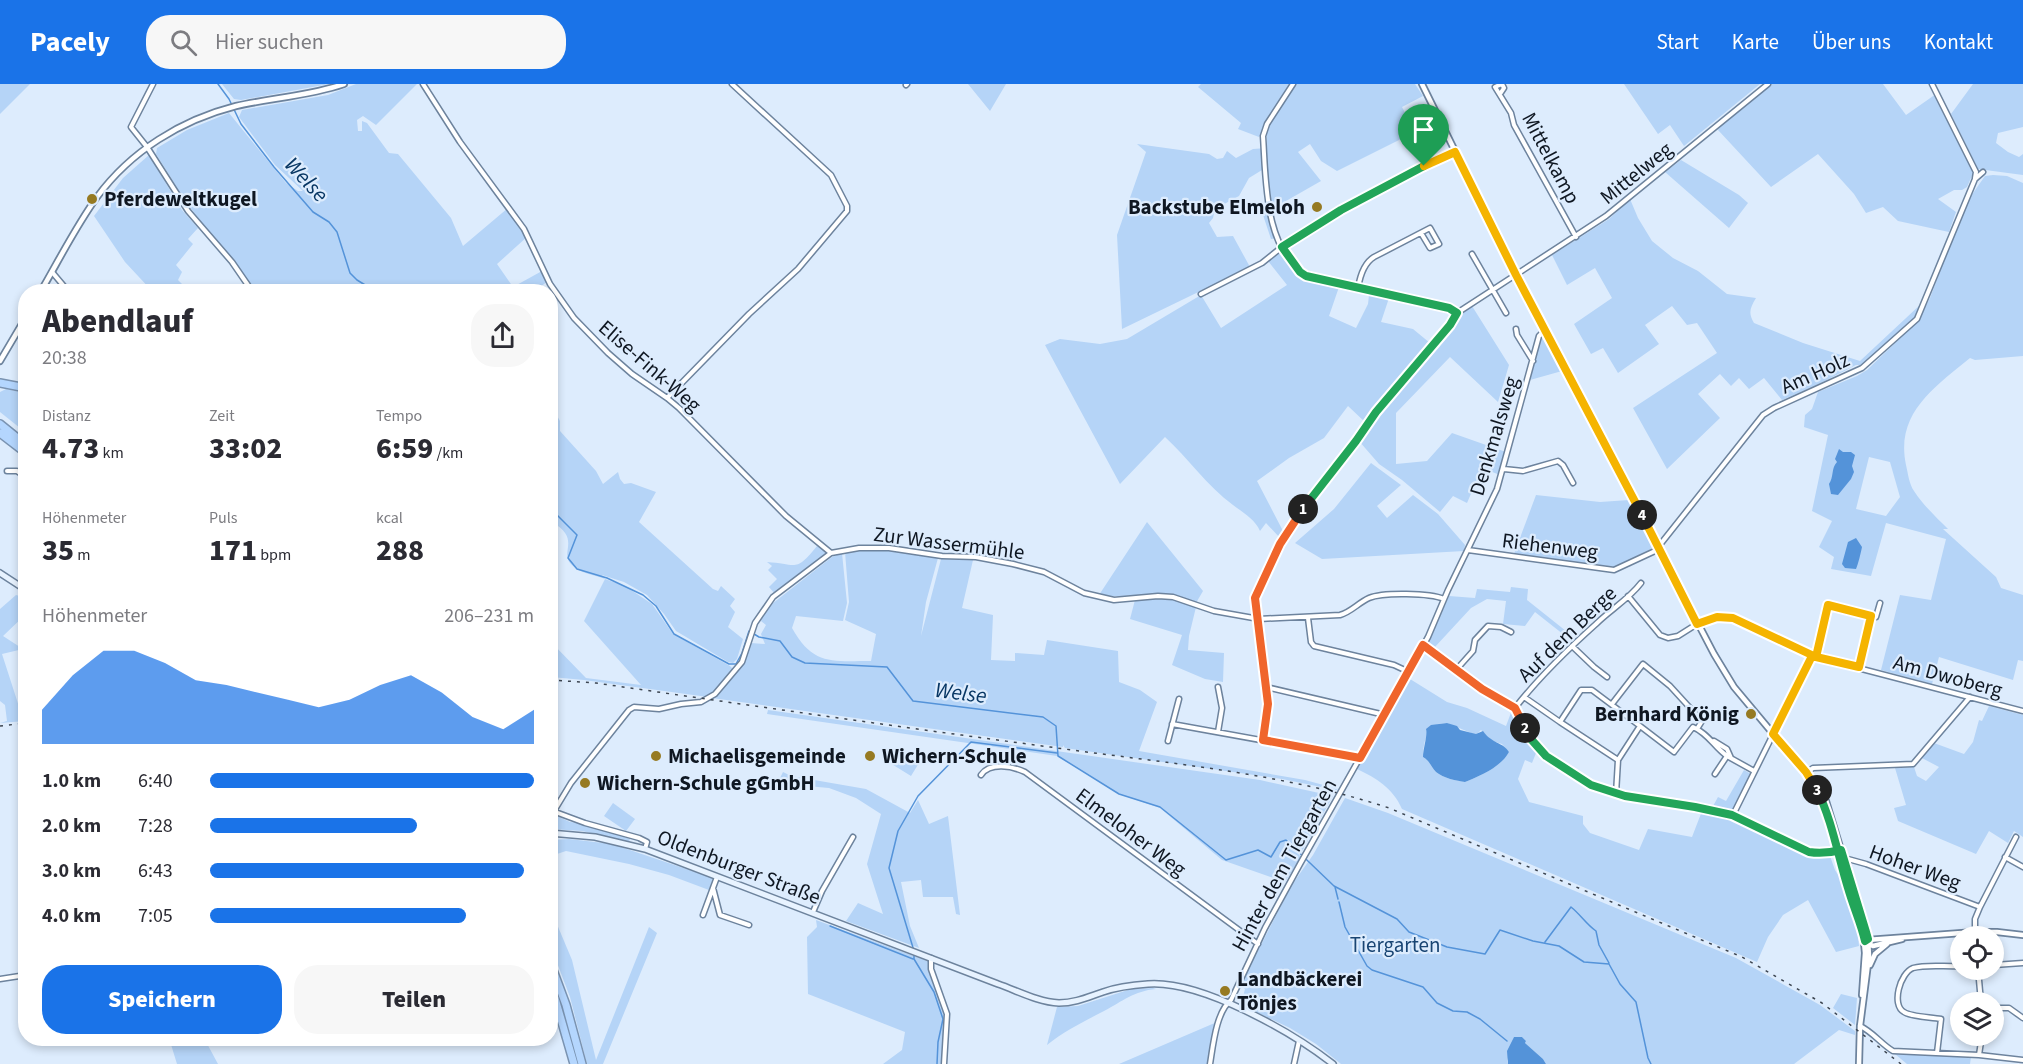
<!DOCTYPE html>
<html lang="de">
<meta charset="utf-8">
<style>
body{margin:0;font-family:"Source Sans 3",sans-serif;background:#f7f7f7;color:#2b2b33;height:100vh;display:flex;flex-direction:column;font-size:22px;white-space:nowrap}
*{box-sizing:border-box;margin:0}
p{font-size:20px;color:#7c7c81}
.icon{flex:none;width:33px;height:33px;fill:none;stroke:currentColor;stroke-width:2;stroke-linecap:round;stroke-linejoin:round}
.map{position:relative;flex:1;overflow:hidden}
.panel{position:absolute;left:18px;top:200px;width:540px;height:762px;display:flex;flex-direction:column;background:#fff;border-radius:24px;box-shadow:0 3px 9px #0003}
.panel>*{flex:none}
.tools{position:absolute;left:1950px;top:842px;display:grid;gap:12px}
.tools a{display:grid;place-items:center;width:54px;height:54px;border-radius:50%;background:#fff;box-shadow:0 3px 9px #0003;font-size:30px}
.pin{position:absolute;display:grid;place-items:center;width:51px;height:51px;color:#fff;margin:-62px -26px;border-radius:50% 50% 50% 0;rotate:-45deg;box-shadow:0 0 6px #0007}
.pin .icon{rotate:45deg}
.km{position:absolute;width:30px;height:30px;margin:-15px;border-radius:50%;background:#222;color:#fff;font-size:16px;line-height:30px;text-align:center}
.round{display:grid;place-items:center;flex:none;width:63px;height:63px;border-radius:24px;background:#f7f7f7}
.summary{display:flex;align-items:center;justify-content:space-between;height:102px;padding:0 24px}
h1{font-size:33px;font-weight:800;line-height:45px}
.metrics{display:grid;grid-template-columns:repeat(3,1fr);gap:9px;height:102px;padding:6px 24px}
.metrics div{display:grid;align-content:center}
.metrics b{font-size:30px;font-weight:800}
.metrics small{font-size:16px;font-weight:400}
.metrics p{font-size:16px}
.chart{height:168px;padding:12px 24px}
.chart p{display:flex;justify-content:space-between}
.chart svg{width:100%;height:108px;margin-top:6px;fill:#1a73e8;opacity:.7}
.primary-button{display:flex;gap:12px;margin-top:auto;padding:12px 24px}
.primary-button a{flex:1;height:69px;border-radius:24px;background:#1a73e8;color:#fff;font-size:24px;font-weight:800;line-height:69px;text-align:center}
.primary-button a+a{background:#f7f7f7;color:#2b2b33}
ul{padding:0 24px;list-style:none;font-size:20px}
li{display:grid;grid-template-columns:96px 72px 1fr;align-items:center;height:45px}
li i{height:15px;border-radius:8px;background:#1a73e8}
header{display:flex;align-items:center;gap:36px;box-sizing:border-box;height:84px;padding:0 30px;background:#1a73e8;color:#fff}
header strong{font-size:28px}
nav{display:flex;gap:33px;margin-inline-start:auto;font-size:21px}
.search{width:420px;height:54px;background:#f7f7f7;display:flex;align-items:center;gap:15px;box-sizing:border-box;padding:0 21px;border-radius:24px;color:#7c7c81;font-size:22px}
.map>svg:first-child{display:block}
</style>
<header>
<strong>Pacely</strong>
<div class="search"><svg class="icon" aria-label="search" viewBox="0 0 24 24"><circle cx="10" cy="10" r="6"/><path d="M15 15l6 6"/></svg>Hier suchen</div>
<nav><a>Start</a><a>Karte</a><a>Über uns</a><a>Kontakt</a></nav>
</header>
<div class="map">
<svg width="2023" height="980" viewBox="0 0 2023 980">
<rect width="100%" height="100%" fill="#ddecfd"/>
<!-- green -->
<path fill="#b5d4f7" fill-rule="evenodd" d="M0 0H30L0 30Z
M222 0H329L241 16 234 15Z
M356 0H417L376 41 363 32 357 36 358 47H362V37L367 39 389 69 398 70 451 134 463 162 508 124 527 153 497 180 513 203 542 187 547 198 534 207H254L186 118 156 70 157 64 187 46 229 29 286 99 298 107H303L275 81 239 33 242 26 328 11Z
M968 0H1006L990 27Z
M1201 0H1291L1259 53 1238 45 1241 39 1198 3Z
M1295 0H1415L1423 12 1402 23 1415 48 1337 87 1321 77 1310 60 1298 68 1321 97 1272 125 1275 143 1279 154 1271 155 1263 131 1267 125 1262 86 1249 94 1239 112 1215 125 1213 134 1209 139 1217 153 1233 152 1250 183 1122 245 1117 151 1146 68 1137 60 1209 70 1217 75 1223 74 1227 67 1236 74 1253 65 1267 64V42Z
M1624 0H1760L1684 62 1670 41 1658 50Z
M1772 0H1883L1906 31 1936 10 1974 87 1967 103 1962 106H1954L1938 115 1956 128 1949 148 1898 137 1883 123 1866 129 1854 110 1818 70 1771 103 1718 46 1721 41Z
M1973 0H2023V43L1998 49 1996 59 2008 68 2019 73 2023 70V91L1978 85 1951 30Z
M149 71 182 126 198 144 188 155 193 160 176 181 182 188 178 196 186 204 184 207H152L125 178 94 132 123 94Z
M1681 76 1739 111 1748 119 1729 144 1665 88Z
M1993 91 2007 92 2023 99V272L1975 276 1970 274C1935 303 1895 329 1906 381 1908 389 1909 400 1914 407 1923 421 1936 433 1948 445H1943L1996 493 2001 504 2023 511V577L2018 576 2013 596 1939 573 1932 600 1881 586 1900 511 1931 516 1946 455 1886 439 1871 492 1831 485 1834 473 1819 463 1832 437 1812 427 1828 351 1804 343 1805 331 1812 325 1818 308 1857 292 1867 286 1918 237 1930 214 1966 119 1985 92ZM1869 373 1890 378 1900 413 1886 432 1856 425Z
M1630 115 1638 134 1652 157 1673 174 1698 187 1727 210 1756 214C1750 224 1748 229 1754 239L1803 259 1860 277 1921 220 1915 234 1863 281H1856L1815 302 1782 316 1764 294 1749 305 1739 294 1731 302 1720 290 1698 310 1720 334 1667 385 1633 324 1717 269 1697 239 1687 241 1672 222 1645 241 1659 260 1618 289 1603 264 1591 270 1574 240 1612 214 1595 184 1567 201 1552 171 1609 135Z
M1281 168 1299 191 1308 196 1339 203 1329 232 1356 244 1368 220 1369 211 1389 214 1381 238 1413 245 1430 259 1366 339 1348 322 1324 354 1289 374 1257 397 1283 447 1281 455 1266 439 1260 447C1255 435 1242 428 1233 421 1207 402 1188 374 1165 353L1120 400 1045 261 1060 255 1100 260 1127 255 1201 211 1221 244 1287 201 1268 177Z
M1472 222 1509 281 1498 318 1450 273 1396 329V380L1427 377 1452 349 1506 368 1500 391 1482 384 1467 419 1453 412 1440 428 1402 396 1379 380 1359 357C1380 325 1404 298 1428 269 1441 252 1454 234 1472 222Z
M1545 253 1562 287 1530 296 1541 254Z
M6 305 25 309V348L0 328V308Z
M550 319 560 337V347L596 387 603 400 618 388 620 395 624 400 631 399 656 408 639 438 713 505 718 507 721 502 735 515 730 522 735 528 728 543 743 555 737 575 733 579 728 578 676 547 664 530 647 511 624 498 602 491 605 495 625 502 652 520 673 550 730 582 733 585 731 590 708 613 584 596 551 593V558L586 594 641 601 584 537 605 495C595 491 580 489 573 482 557 469 583 456 552 438L551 439Z
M1371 379 1401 401 1377 422 1387 434 1413 411 1438 430 1465 461 1464 467 1322 475 1295 459 1334 425Z
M1536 411 1600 418 1629 416 1654 460 1651 465 1616 483 1514 470Z
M1147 438 1203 507 1196 519C1185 515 1174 510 1163 510 1141 510 1121 514 1099 511Z
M817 462 828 468 775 510 769 503 777 495 768 486 772 482 767 478C798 480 795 489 817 462Z
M858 466H892L938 474 926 518 921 552 941 475 973 476 962 524 993 531 991 576 1015 577V569L1044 571 1047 556 1118 567 1119 598 1140 606 1157 618 1139 667 1305 696 1338 705 1336 706 1282 695 1065 664 1063 661V663L712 614 717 612 743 581 751 559 765 560 761 550 766 541 761 537 768 523 832 473 842 469 847 519 843 537 796 532 792 544C813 582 833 577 871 577L876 550 845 536 849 518 845 468Z
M1511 503 1528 505 1527 516 1576 555 1573 558 1535 528 1525 542 1503 540 1506 517 1487 515 1471 524 1434 564 1428 560 1449 512 1475 514 1477 505 1510 508Z
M16 511 23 513 25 531 3 552 23 565 2 570 23 635 25 637 0 639 7 637 5 621 0 617V525Z
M1158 514 1172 515 1196 523 1189 552 1188 566 1224 569 1223 598 1205 595 1172 581 1182 551 1130 535 1135 516Z
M1410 595 1447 618 1467 624 1506 642 1512 626 1514 628 1528 657 1536 669 1532 679 1525 676 1518 695 1529 718 1583 732V740L1590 749 1639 766 1648 745 1692 753 1702 727 1729 733 1810 771 1816 773 1830 772 1835 786 1840 794 1857 842 1859 862 1836 868 1808 816 1783 831 1768 853 1757 878 1402 725C1393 704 1376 694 1357 685ZM1447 639 1476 651 1481 646 1492 657 1502 660 1509 668C1501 683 1480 692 1465 698 1457 697 1443 694 1436 688 1431 683 1430 677 1423 673 1424 655 1425 652 1438 640Z
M1989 622 2023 631V753L2014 747 2008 759 1989 747 1976 770 1898 737 1894 724 1906 721 1895 684 1914 683 1917 692 1926 697 1939 683 1922 674 1934 659 1964 670 1973 658 1979 636 1982 637Z
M768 626 1260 696 1333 712 1301 769 1288 756 1285 755 1301 773 1285 798 1222 776 1160 724 1119 710 1057 672 767 630Z
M897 666 919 679 911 692 890 679Z
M1744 686 1751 690 1731 728 1712 724 1718 713 1726 717Z
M783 688 791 692 866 705 910 729 918 716 929 740 948 732 960 831 956 830 953 813H923L921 796 901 798 910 842 919 864 846 837 858 819 883 830 867 780 881 730 856 714 829 704 796 701 792 703 780 694Z
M1345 714 1388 729 1736 874 1820 921 1855 947V951L1839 946 1794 980H1546L1543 975 1525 959 1526 957 1522 953H1514L1507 977 1508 980H1341L1316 960 1290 944 1241 921 1245 905 1240 902 1291 802 1313 771Z
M613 719 635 735 626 747 604 732Z
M550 729 570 738 581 739 630 755 629 758 582 747 551 745Z
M569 755 612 760 713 794 709 806 669 791 629 780 566 767 551 772V756Z
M551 826 572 876 596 976 649 843 657 849 603 980H587L570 913 551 863Z
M816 836 930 878V887L946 933 942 980H883L902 966 905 948 808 910 807 853 817 843Z
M1153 904 1156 905C1134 907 1123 917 1104 927 1083 938 1066 946 1047 961L1057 923 1078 922 1131 905Z
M1841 910 1857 914 1855 941 1833 924Z
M1217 938 1209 980H1119Z
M169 954H204L218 980H177Z
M1895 970 1971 973 1970 980H1907Z"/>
<!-- water -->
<path fill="#5493d9" d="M1839 365 1843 368H1851L1855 371 1852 382 1854 388 1851 395 1838 411 1831 410 1829 400C1834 393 1831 384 1837 378L1835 375Z
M1856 454 1862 463C1861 468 1858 481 1856 485L1845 484 1842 480 1848 458Z
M1447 639 1457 642 1460 646 1476 650 1483 647C1492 660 1503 658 1509 668 1501 683 1480 692 1465 698 1457 697 1443 694 1436 688 1431 683 1430 677 1423 673 1423 665 1428 650 1426 645L1431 641Z
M1514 953H1522L1526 957 1525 959 1543 975 1546 980H1508L1507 967Z"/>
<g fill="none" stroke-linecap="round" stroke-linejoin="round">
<!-- stream -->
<path stroke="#5493d9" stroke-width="1.5" d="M218 0 229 15 241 40 274 83 313 128 329 138 337 148 350 189 357 196 375 207
M550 431 555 429 577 451 568 474 577 485 607 494 643 511 656 522 674 550 729 580H736L742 569 749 547 759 553 780 557 792 573 805 579 887 583 913 617 1043 633 1056 642 1058 672 1119 710 1160 723 1226 776 1258 766 1271 773 1280 758 1286 756 1334 802 1397 835 1409 848 1447 863 1485 870 1500 846 1533 857 1559 862 1584 878 1609 880 1620 900 1636 918 1648 974 1651 980
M1335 803 1338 815
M1339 818 1345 843 1367 882 1372 886 1423 903 1437 919 1453 927 1467 928 1480 935 1507 957
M830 842 913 875
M1545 858 1571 823C1581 831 1586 840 1596 847L1599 861 1609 879
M914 867 889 784 898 747 918 712 971 658 1057 669
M914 871V875L934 908 943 935 938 958 937 980"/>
<!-- minor casing -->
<g stroke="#6d839d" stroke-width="7">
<path id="minor" d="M153 0 131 43 147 63 188 127 232 178 252 207
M423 0 460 58 524 145 550 200 574 234 608 269 632 290 667 314 679 324 786 432 831 469
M1293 0 1267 40 1263 52C1266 96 1264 166 1307 192L1449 224 1457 229
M1932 0 1976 88 1975 94
M906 1 907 0
M1500 10 1504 4 1502 0 1495 3 1511 29 1514 41 1576 153
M1472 170 1506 229
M52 188 68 207
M1358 204C1360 192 1364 179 1374 173L1430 144 1439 160 1430 164 1421 149
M1201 210 1262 179 1282 163 1341 126 1410 88 1455 68
M1516 245 1517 251 1533 277
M667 314 749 230 798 185 847 127V122L831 91 732 0
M1504 385 1523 387 1558 377 1563 381 1573 399
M7 387H17L26 393
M1468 466 1614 486 1655 467 1763 331 1774 324 1862 284 1917 235 1975 95 1983 88
M1628 512 1660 551 1668 554 1678 552 1697 540 1717 533 1733 534 1812 572 2023 627
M1876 533 1880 519
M1308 534 1311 558 1314 562 1394 581 1409 588
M1423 561 1483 605 1515 624 1530 654 1546 672 1591 701 1625 712 1695 723 1733 731 1809 768 1820 770 1840 766
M1572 562 1594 583 1607 593
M1816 573 1828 521 1871 532 1859 583
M1456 586 1473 567 1475 556 1488 542 1501 543 1511 548
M1266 603 1385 631
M1524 613 1560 638
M1612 620 1643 580 1670 602 1702 637 1697 645
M1515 624C1539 593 1567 566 1596 540 1610 526 1629 515 1641 499
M1172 640 1360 674
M1218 648 1222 624 1218 603
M1263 656 1268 620 1255 514 1280 460 1311 412 1356 357 1376 328 1450 241 1457 229 1606 132 1768 0
M1168 657 1179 615
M1714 657 1727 665 1731 674
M1618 676 1560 638 1581 606H1592L1640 642
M1806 689 1813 684 1913 680 1970 613
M1715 690 1727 672 1754 687
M981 691C990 678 1012 682 1025 688L1258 860
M1616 710 1618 676 1640 642 1674 668 1693 643C1709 650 1714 663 1727 672
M550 726 585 739 639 754 647 758 645 765
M554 727 571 699 629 626 634 623 659 625 681 620 701 618 715 610 742 578 755 539 773 513 831 469 859 464H889L942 472 976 473 1013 480 1044 488 1084 509 1114 516 1158 512 1173 513 1214 527 1259 535 1340 531C1351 528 1358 519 1369 514 1383 508 1430 509 1444 515
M1733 731 1812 572
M2005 773 2023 783
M1842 776 1848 775 1866 780 1980 823
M713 804 720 831 749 841
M813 828 822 807 853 753
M703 831 717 793
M1975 852V835L1980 823 2016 753
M931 874V885L947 930 944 980
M1994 881 2023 879
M1978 885 1981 918
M0 895 26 891
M1994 924H2009L2023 934
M1860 942C1873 948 1881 960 1893 967L1979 971 2023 976
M1937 969 1941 935C1932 933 1911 933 1904 928 1891 921 1900 889 1913 884 1927 880 1946 883 1960 882
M1979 971 1982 951
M1210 980C1213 962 1216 928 1231 916L1265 844 1300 780 1428 553 1448 506 1497 405 1539 252 1545 246
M1294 980 1299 957"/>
</g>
<!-- tertiary casing -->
<g stroke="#6d839d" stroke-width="8">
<path id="tertiary" d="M1422 0 1516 191 1714 570 1734 603 1806 689 1826 717 1868 855 1869 872 1860 942
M41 207C59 176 76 142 97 113 131 67 181 36 236 22 271 14 309 12 344 0
M0 277 26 233
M1823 716 1849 808 1857 829
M1867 856 1975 848H1997L2023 851
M1867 859 1873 862 1902 855
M1870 881 1875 870 1887 860
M1862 911 1865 869 1863 848
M1859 980 1860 941"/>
</g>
<!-- secondary casing -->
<g stroke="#6d839d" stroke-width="8">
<path id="secondary" d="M0 489 26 506
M550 749 595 753 645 765 998 900C1018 907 1038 918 1059 919 1075 919 1088 913 1103 908 1117 903 1133 901 1148 900 1201 896 1292 948 1333 980"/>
</g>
<!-- motorway casing -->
<g stroke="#7a93b1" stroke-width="10">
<path id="motorway" d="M0 299 26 304
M0 340 26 361
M0 349 26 369
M550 878 566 921 582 980
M550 897 574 980"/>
</g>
<!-- minor -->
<use href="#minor" stroke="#fff" stroke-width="4"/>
<!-- tertiary -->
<use href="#tertiary" stroke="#fff" stroke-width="4.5"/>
<!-- secondary -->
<use href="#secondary" stroke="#e8f3ff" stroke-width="5"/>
<!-- motorway -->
<use href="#motorway" stroke="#b4d6fe" stroke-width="7"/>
<!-- rail -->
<path stroke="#3c4551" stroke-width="1.5" stroke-dasharray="3 6" stroke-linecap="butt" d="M550 596 596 599C747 621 899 643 1050 663 1163 679 1280 688 1389 724L1742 873 1822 919 1901 980
M0 642 26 639"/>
</g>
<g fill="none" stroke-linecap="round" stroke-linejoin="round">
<!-- split-1 casing -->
<g stroke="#fff" stroke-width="12">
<path id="split-1" d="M1303 425 1356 357 1376 328 1450 241 1457 229 1449 224 1306 192 1300 188 1282 163 1341 126 1424 82"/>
</g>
<!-- split-2 casing -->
<g stroke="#fff" stroke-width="12">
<path id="split-2" d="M1303 425 1280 460 1255 514 1268 620 1263 656 1360 674 1423 561 1482 605 1515 624 1525 644"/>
</g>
<!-- split-3 casing -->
<g stroke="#fff" stroke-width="12">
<path id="split-3" d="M1525 644 1530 654 1546 672 1591 701 1625 712 1695 723 1732 731 1809 768C1821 770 1829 769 1841 766L1866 848 1868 855 1865 857C1861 839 1853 822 1848 804 1838 772 1832 736 1817 706"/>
</g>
<!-- split-4 casing -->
<g stroke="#fff" stroke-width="12">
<path id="split-4" d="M1642 431 1697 540 1717 533 1733 534 1816 573 1828 521 1871 532 1859 583 1816 573 1812 572 1773 650 1806 688 1817 706"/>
</g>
<!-- split-5 casing -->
<g stroke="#fff" stroke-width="12">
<path id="split-5" d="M1424 82 1455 68 1516 191 1642 431"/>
</g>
<!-- split-1 -->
<use href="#split-1" stroke="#22a559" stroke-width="8"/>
<!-- split-2 -->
<use href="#split-2" stroke="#f0652b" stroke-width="8"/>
<!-- split-3 -->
<use href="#split-3" stroke="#22a559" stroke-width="8"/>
<!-- split-4 -->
<use href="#split-4" stroke="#f5b400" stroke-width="8"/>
<!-- split-5 -->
<use href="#split-5" stroke="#f5b400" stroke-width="8"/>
</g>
<!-- markers -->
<g fill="#967a22" stroke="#ddecfd" stroke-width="2">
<circle cx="92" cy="115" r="6"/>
<circle cx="1317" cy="123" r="6"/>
<circle cx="1751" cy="630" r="6"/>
<circle cx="656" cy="672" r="6"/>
<circle cx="870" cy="672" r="6"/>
<circle cx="585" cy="699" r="6"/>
<circle cx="1225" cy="907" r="6"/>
</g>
<g text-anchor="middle" stroke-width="4.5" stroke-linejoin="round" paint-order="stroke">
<!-- street labels -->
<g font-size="21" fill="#0f1722" stroke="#ddecfd">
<text transform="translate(1551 74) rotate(62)" y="7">Mittelkamp</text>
<text transform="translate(1636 89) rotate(-39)" y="7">Mittelweg</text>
<text transform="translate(650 282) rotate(41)" y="7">Elise-Fink-Weg</text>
<text transform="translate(1815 289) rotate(-24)" y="7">Am Holz</text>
<text transform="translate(1494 352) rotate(-73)" y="7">Denkmalsweg</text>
<text transform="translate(949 459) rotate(7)" y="7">Zur Wassermühle</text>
<text transform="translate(1550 462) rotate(7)" y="7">Riehenweg</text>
<text transform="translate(1567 550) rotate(-44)" y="7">Auf dem Berge</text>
<text transform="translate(1948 592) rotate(15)" y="7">Am Dwoberg</text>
<text transform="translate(1131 748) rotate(37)" y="7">Elmeloher Weg</text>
<text transform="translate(1284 781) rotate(-61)" y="7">Hinter dem Tiergarten</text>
<text transform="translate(739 783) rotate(21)" y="7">Oldenburger Straße</text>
<text transform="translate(1915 783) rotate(20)" y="7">Hoher Weg</text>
</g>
<!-- poi labels -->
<g font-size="21" font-weight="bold" fill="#0f1722" stroke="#ddecfd" text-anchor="start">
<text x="104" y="122">Pferdeweltkugel</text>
<text x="1305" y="130" text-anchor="end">Backstube Elmeloh</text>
<text x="1739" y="637" text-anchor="end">Bernhard König</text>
<text x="668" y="679">Michaelisgemeinde</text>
<text x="882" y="679">Wichern-Schule</text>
<text x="597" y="706">Wichern-Schule gGmbH</text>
<text x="1237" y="902">Landbäckerei<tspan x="1237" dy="24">Tönjes</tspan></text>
</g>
<!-- park labels -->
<g font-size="21" fill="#194573" stroke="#ddecfd">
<text x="1395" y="868">Tiergarten</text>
</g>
<!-- water labels -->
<g font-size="22" font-style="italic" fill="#083764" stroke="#ddecfd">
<text transform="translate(307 95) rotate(47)" y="8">Welse</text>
<text transform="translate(961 608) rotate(7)" y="8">Welse</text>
</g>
</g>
</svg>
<div class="tools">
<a><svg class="icon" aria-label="locate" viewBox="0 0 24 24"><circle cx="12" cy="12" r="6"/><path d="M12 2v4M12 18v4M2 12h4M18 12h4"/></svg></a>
<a><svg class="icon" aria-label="layers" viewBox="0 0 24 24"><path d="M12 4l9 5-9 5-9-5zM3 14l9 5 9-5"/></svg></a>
</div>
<div class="pin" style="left:1424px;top:82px;background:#1e9e55"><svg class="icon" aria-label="arrive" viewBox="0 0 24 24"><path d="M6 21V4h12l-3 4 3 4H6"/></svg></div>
<b class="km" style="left:1303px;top:425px">1</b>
<b class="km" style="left:1525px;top:644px">2</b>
<b class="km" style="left:1817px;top:706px">3</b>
<b class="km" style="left:1642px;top:431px">4</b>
<section class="panel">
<div class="summary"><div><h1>Abendlauf</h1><p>20:38</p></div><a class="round"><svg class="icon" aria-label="share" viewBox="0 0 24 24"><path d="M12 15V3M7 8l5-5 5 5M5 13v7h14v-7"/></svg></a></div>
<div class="metrics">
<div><p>Distanz</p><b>4.73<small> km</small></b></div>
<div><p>Zeit</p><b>33:02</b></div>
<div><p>Tempo</p><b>6:59<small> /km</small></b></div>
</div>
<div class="metrics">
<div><p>Höhenmeter</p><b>35<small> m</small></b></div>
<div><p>Puls</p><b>171<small> bpm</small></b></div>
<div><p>kcal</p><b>288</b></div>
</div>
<div class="chart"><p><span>Höhenmeter</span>206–231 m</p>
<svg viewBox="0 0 160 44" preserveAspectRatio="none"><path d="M0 44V30L10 16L20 6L30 6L40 11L50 18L60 20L70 23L80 26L90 29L100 26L110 20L120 16L130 23L140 33L150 38L160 30V44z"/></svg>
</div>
<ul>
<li><b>1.0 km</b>6:40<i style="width:100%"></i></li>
<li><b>2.0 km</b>7:28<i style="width:64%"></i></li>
<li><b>3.0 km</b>6:43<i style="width:97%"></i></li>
<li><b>4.0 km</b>7:05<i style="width:79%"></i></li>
</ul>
<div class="primary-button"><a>Speichern</a><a>Teilen</a></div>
</section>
</div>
